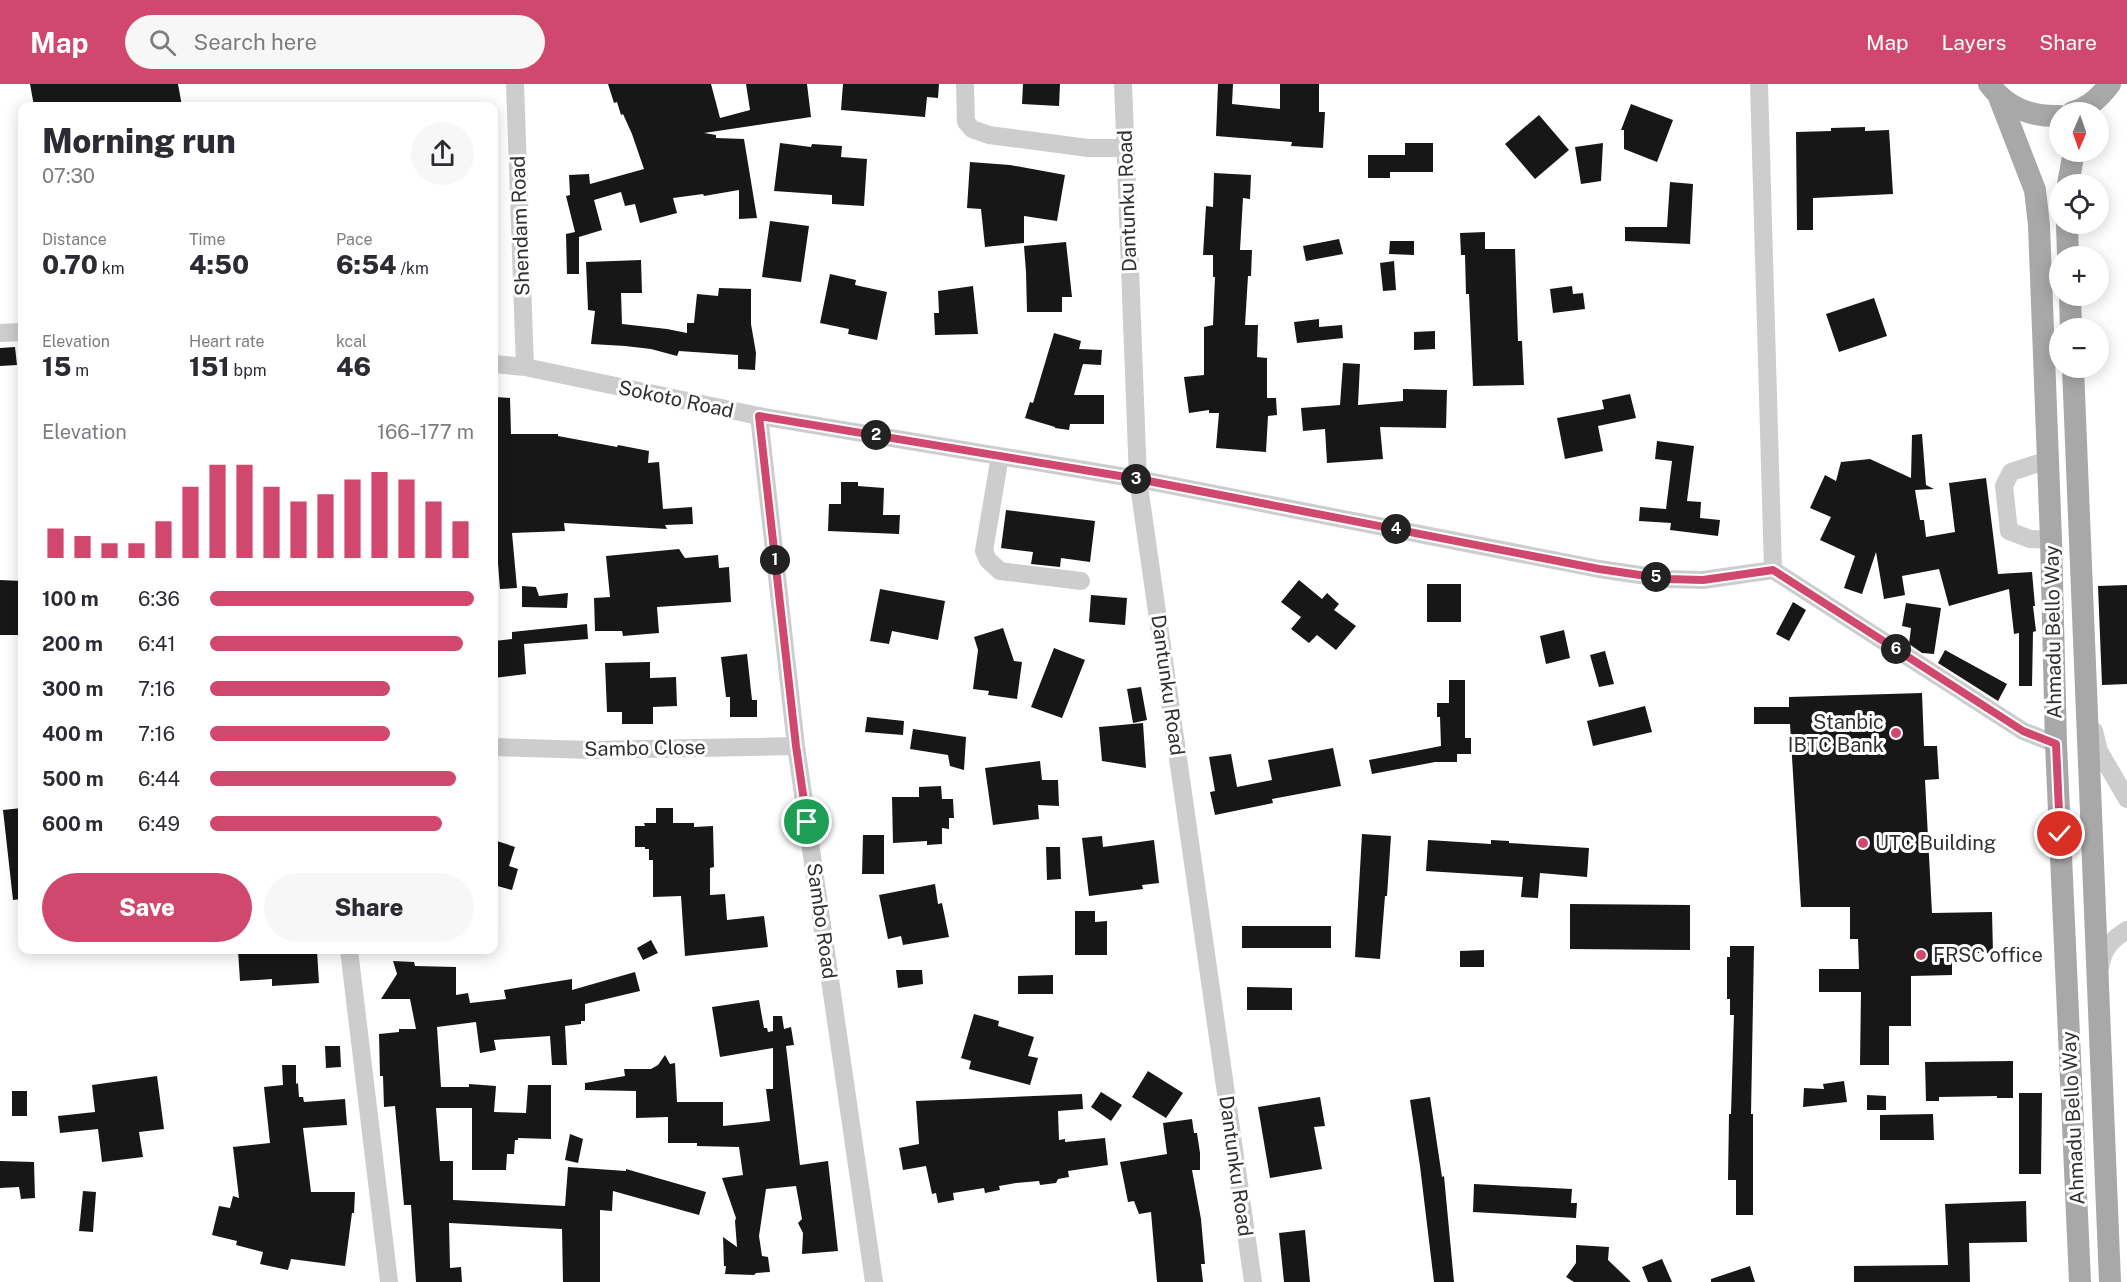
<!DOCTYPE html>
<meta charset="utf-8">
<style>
body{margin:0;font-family:"Public Sans",sans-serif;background:#f7f7f7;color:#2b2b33;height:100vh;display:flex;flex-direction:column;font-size:22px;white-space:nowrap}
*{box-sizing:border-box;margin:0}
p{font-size:20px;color:#7c7c81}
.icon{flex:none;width:33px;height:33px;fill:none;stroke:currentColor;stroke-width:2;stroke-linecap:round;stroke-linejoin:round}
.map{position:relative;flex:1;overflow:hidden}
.details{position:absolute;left:18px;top:18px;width:480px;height:852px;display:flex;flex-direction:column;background:#fff;border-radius:12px;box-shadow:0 3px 15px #0003}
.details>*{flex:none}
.needle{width:39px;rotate:182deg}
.buttons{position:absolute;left:2049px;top:18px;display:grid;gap:12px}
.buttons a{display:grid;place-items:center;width:60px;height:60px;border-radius:50%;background:#fff;box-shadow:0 3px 15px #0003;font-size:30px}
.pin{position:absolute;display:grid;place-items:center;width:51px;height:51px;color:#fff;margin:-26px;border:3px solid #fff;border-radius:50%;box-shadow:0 2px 6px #0007}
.km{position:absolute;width:30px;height:30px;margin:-15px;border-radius:50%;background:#222;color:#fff;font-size:16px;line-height:30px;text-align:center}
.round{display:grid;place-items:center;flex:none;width:63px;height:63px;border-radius:32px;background:#f7f7f7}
.overview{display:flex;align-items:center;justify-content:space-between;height:102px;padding:0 24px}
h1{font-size:33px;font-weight:800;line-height:45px}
.metrics{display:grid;grid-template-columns:repeat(3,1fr);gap:9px;height:102px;padding:6px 24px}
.metrics div{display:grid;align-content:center}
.metrics b{font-size:26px;font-weight:800}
.metrics small{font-size:16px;font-weight:400}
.metrics p{font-size:16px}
.chart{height:168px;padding:12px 24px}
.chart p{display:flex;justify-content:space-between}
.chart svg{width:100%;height:108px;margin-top:6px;stroke:#d0486e;stroke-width:6}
.button{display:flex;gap:12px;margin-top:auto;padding:12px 24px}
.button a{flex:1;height:69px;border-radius:36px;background:#d0486e;color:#fff;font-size:24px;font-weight:800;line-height:69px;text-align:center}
.button a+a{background:#f7f7f7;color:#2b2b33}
ul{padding:0 24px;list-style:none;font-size:20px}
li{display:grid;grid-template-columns:96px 72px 1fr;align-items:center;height:45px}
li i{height:15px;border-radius:8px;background:#d0486e}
header{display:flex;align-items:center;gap:36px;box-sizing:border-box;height:84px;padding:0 30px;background:#d0486e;color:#fff}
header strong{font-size:28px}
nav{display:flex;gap:33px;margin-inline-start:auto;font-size:21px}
.search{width:420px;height:54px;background:#f7f7f7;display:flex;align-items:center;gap:15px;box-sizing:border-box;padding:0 21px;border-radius:33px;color:#7c7c81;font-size:22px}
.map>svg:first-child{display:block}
</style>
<header>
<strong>Map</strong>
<div class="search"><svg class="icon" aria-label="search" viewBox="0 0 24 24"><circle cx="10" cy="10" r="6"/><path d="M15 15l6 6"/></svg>Search here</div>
<nav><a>Map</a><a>Layers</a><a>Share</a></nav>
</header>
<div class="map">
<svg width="2127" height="1198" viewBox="0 0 2127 1198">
<rect width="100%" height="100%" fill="#fff"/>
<!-- building -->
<path fill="#171717" d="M30 0H178L182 22H34Z
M608 0H711L720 34 750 26 746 0H807L811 33 704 49 716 51V54L744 55 757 134 739 135V106L704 112 703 110 673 114 677 129 640 139 635 120 625 122 621 108 594 116 602 146 579 153V190H567L566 150 575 148 566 112 570 111 569 91 589 90 590 100 644 85 632 50 623 30 621 31 617 18 614 19Z
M843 0H939L938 14 927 13 925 33 841 26Z
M1023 0H1060L1059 22 1022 20Z
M1218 0H1233L1232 20 1280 25V0H1319V28H1325L1323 64 1291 62 1292 58 1216 52Z
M1631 20 1673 36 1657 78 1624 65V46H1621Z
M1539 31 1569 66 1535 95 1505 60Z
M1865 43V47L1889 46 1893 110 1813 114V146H1797L1796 48 1831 47V44Z
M780 59 811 63 812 60 842 62 841 73 867 75 864 122 832 120V111L774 107Z
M1405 59H1433V88H1390V94H1368V71H1405Z
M1603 59 1601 97 1581 100 1575 63Z
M970 78 1010 81 1065 91 1057 137 1024 132V159L985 163 981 125 967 124Z
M1214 89 1251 91 1250 115 1243 114 1240 166H1252L1251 192H1248L1245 241H1258L1257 273 1267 274V314H1276L1277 331 1268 332 1266 368 1216 364 1219 329H1209V326L1189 329 1184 293 1204 291V243L1213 241 1215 193H1213V171H1203L1206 122 1213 123Z
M1670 98 1693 100 1690 160 1625 157V143H1667Z
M770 137 809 142 801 198 762 193Z
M1485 148V165H1515L1518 257H1522L1524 301 1473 302 1469 210H1466L1465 171H1461L1460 149Z
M1339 155 1343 170 1306 177 1303 162Z
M1390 157H1414V171L1389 170Z
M1066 158 1072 213H1062V228H1027L1026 188 1024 162Z
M641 176 642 209H621L622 240 667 245 687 249V239H694L697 210 718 212 719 204 751 205V240L756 269 755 286 738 285V271L679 267 677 272 651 265 625 262 591 260 595 227 588 226 586 178Z
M1394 177 1396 206 1383 207 1380 179Z
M830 190 856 196 855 201 887 208 877 256 848 250 849 245 820 239Z
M973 202 978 250 935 251 934 229H939L938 207Z
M1572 202 1573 210 1583 209 1585 225 1553 229 1550 205Z
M1874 214 1887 252 1839 268 1826 230Z
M1319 235V243L1342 241 1343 254 1297 259 1294 238Z
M1435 247V265L1414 266V248Z
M1054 249 1081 257 1079 265 1102 266 1101 281 1083 280 1074 311H1104V340H1070L1069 346 1055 344V343L1025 334 1030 318 1033 319Z
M15 263 17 281 0 282V264Z
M1343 279 1360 280 1358 321 1403 317V305L1447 306 1446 344 1380 343 1383 375 1327 379 1325 345 1303 347 1301 324 1340 321Z
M1630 310 1636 334 1598 342 1603 367 1565 375 1557 334 1604 325 1602 316Z
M496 313 510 314 511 350H558V352L617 363 618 361 649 367 648 379 659 378 663 425 692 423 693 440 665 441 667 445 564 439 565 447 512 449 517 504 500 505 496 454H494V328H496Z
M1922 350 1926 401 1934 405 1915 406 1920 436H1924L1926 453 1955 448 1949 399 1986 394 1998 490 2032 488 2035 522H2033L2036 547 2033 548 2032 602H2019V549L2014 550 2009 505 1949 522 1939 485 1902 492 1905 511 1884 515 1876 468 1862 510 1844 504 1855 472 1820 456 1831 433 1810 424 1825 391 1836 397 1841 378 1870 375 1911 394 1912 351Z
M1657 357 1694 362 1687 417 1701 418 1700 434 1720 436 1718 452 1670 446 1671 439 1639 437 1640 423 1666 425 1672 377 1655 375Z
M841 398H858V402L884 404 883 431H900L899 450 828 447 829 420H841Z
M1006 426 1095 437 1090 478 1061 474 1060 483 1031 480 1033 468 1001 464Z
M679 465 685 474 718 471 719 484 729 483 731 518 657 523 659 549 623 552 622 547H595L594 514 610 513 606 472Z
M0 496 22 497V551H0Z
M1299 496 1322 515 1327 509 1339 520 1334 526 1356 542 1336 566 1317 551 1309 559 1291 545 1301 533 1281 518Z
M1427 500H1461V538H1427Z
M2127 501V600L2102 601 2098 502Z
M522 502 536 503 539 512 568 509 567 524 522 523Z
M880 505 945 517 938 556 892 547 889 560 870 557Z
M1091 511 1127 514 1125 541 1089 538Z
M1793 518 1806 526 1789 557 1776 550Z
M1906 519 1941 524 1934 570 1922 569 1909 560 1911 544 1902 542Z
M587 540 588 555 524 560 526 590 494 594V557L512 555V548Z
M1003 544 1014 577 1022 578 1017 615 988 611 989 607 973 605 978 566 974 553Z
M1564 546 1570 574 1546 580 1540 552Z
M1054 564 1085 576 1062 634 1031 623Z
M1945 566 2007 600 1998 617 1938 579Z
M1605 567 1614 600 1599 603 1590 571Z
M747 570 752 616H757V633H730V613H726L721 573Z
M650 578V594L676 593 677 622 653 623V640H622V628H607L605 579Z
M1449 596H1465V654H1471V670H1457V678H1435L1372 690 1369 676 1441 662 1440 633H1437V619H1449Z
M1141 603 1147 636 1133 639 1127 605Z
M1922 609 1924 662H1937L1939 695 1925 696 1932 829 1992 828 1993 869H1952V891L1911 892V942H1889V981H1860L1861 908H1819V885H1859L1858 855H1850V823H1801L1790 640H1754V623H1789V613Z
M1645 622 1652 648 1593 662 1587 637Z
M867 633 904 637 903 651 865 648Z
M1143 639 1146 684 1102 677 1099 643Z
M913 645 966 653 964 686 950 682 948 671 910 665Z
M1333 664 1341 702 1272 715 1273 719 1215 731 1210 708 1215 707 1209 673 1231 670 1237 703 1272 696 1268 676Z
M1040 677 1042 696H1058L1059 722 1038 721 1039 735 993 741 985 684Z
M941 702 942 715H953L954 734H949V745L942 744V760L927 761V757L893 759 892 713H919V703Z
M22 724V815L13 816 3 726Z
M656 724H673V739H694V743L713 742 714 783 710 784V811L725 810 727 836 764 832 768 863 685 872 681 812 653 813V776H649V765H645V763H635V742H645L644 739H656Z
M1362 750 1391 752 1387 812H1385L1380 875 1355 873Z
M863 751H884V790H862Z
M1102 752 1103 763 1154 756 1159 799 1142 801 1143 805 1089 812 1082 754Z
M494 756 515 763 509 782 518 785 512 806 494 801Z
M1428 756 1491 760V756L1509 757V759L1589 764 1587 793 1540 789 1538 814 1521 813 1523 793 1426 787Z
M1046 763H1060L1061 795 1047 796Z
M935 800 938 820 942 819 949 853 903 861 901 852 888 855 879 811Z
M1570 820 1690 821V866L1570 865Z
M1075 827H1095V838L1107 837V871H1075Z
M1242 842H1331V864H1242Z
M651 856 658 869 643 876 637 864Z
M1730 862H1754L1751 1030H1753V1131H1736V1096H1728L1729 1030H1731L1734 931H1730V915H1727V873H1730Z
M238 866H317L319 899 272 902V895L240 897Z
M1484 866V883H1460V867Z
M393 877 414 878 415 882 456 883V911L468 909 470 919 506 915 504 906 572 895V906L635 888 640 907 585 920V937H581V940L565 942 567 981H552L550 952 494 956 496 966 480 969 476 938 437 943 441 1003H469V1000L496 1002 494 1028 526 1029 528 1001H551V1055L518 1054V1056H515L514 1070H507L506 1086H472V1024H436L440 1077H453V1116L565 1122 568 1083 626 1087V1085L706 1108 699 1131 613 1107 612 1127 600 1126V1198H563L562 1145 449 1139 450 1184 461 1183 462 1198H416L411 1121H404L395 1022 384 1023 383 992H380L379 950 399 948V945H416L410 915H381L397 890Z
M896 886H922L923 900 898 904Z
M1053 891V910H1018V892Z
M1247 903 1292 904V926H1247Z
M759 916 764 944H767L768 948 773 947V932H782L784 945 791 943 794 961 786 962 800 1081 828 1077 838 1167 802 1170 803 1149 798 1139 802 1135 796 1102 766 1105 759 1152 762 1172 768 1173 770 1188 756 1189 754 1191 725 1190 726 1182H724L723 1153 737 1163 735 1137 736 1134 722 1094 743 1091 739 1063 697 1062V1059H668V1033L636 1034V1007L585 1006V999L625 992 624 985H651L658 981 665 971 670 980 675 979 677 1018H723V1042L770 1037 766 1005H773V964L720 973 712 923Z
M974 930 999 937 998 942 1034 953 1028 972 1038 974 1030 1001 969 985 971 977 961 974Z
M325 962H340L341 983 326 984Z
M2013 977V1014H1997V1012L1939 1013V1017H1926L1925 978Z
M282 981H296V1000L298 999 299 1013H303L304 1018 345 1015 347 1041 303 1044 311 1108H355L354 1129H352L345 1182 291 1175 288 1186 260 1180 263 1168 236 1161 237 1157 212 1151 219 1122 230 1124 233 1112 239 1114 233 1063 270 1059 264 1003 283 1001Z
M1148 987 1183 1009 1166 1034 1132 1013Z
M157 992 164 1045 139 1048 143 1073 102 1078 98 1045 60 1049 58 1032 95 1028 92 1001Z
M1844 997 1847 1018 1803 1023 1804 1004 1824 1005 1823 1000Z
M12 1007H27V1032H12Z
M1101 1008 1122 1021 1111 1037 1091 1023Z
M2019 1009H2042L2041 1090H2019Z
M1082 1010 1083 1025 1058 1027 1059 1056 1065 1055V1058L1105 1054 1108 1081 1068 1087 1069 1093 1058 1095 1056 1099 1040 1101 1039 1097 1016 1099 999 1102 1000 1106 985 1109 984 1104 953 1109 954 1116 938 1119 936 1109 932 1110 926 1082 903 1086 899 1064 919 1060 916 1017Z
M1867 1011 1886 1012V1026H1867Z
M1320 1013 1325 1042 1314 1043 1322 1085 1270 1094 1258 1023Z
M1430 1013 1442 1093 1444 1092 1454 1198H1434L1420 1082 1410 1016Z
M1933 1030 1934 1056H1880V1031Z
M1192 1035 1194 1049H1197L1200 1069V1086H1192L1201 1135 1205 1180H1201L1203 1198H1157L1151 1128 1139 1130 1134 1117 1128 1118 1120 1078 1167 1070 1163 1039Z
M570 1050 583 1055 578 1079 565 1076Z
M0 1077 34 1078 35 1114 21 1115 19 1103 0 1104Z
M1474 1100 1572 1105 1571 1119H1577L1576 1134 1473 1128Z
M83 1107 96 1108 93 1148 79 1147Z
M2026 1117 2027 1158 1969 1159 1970 1198H1854V1182L1948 1181 1945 1120Z
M1305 1146 1310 1198H1284L1279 1149Z
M1576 1161 1609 1163 1608 1176 1631 1198H1574L1566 1193 1576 1179Z
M1662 1175 1672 1198H1648L1642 1183Z
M1750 1182 1755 1198H1711V1195Z"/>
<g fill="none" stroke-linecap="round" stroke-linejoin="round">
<!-- minor -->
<path stroke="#cdcdcd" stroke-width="18" d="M515 0 525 283
M965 0 966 38 972 45 989 51 1088 64H1125
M1123 0 1138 395 1253 1198
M1759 0 1773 486
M0 249 22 248
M494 280 525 283 759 332 1138 395 1599 485 1667 495 1703 496 1773 486 2023 647 2056 660
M759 332 796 662 874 1198
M1000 372 984 467 988 476 1000 487 1081 497
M2048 376 2011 388 2004 402 2009 447 2030 455 2051 456
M2094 647 2099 667 2127 715
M494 663 592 666 796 662
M349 866 389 1198
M2100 884C2103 865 2111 856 2127 846"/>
<!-- major -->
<path stroke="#a8a8a8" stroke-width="22" d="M1989 0C2007 24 2030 33 2060 32
M1999 13 2035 106 2039 141 2051 456 2056 660 2080 1198
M2073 28C2089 24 2100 13 2110 0
M2068 100 2074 68
M2067 140 2068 172
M2070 212 2071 244
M2073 284 2110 1198"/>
</g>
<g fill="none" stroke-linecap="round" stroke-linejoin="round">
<!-- route casing -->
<g stroke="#fff" stroke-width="12">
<path id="route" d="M807 738 796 662 759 332 1138 395 1599 485 1667 495 1703 496 1773 486 2023 647 2056 660 2060 750"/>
</g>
<!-- route -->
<use href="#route" stroke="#d0486e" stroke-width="8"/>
</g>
<!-- markers -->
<g fill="#d0486e" stroke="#fff" stroke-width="2">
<circle cx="1896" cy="649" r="6"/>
<circle cx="1863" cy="759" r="6"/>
<circle cx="1921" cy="871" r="6"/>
</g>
<g text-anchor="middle" stroke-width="6" stroke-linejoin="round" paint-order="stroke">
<!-- street labels -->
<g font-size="20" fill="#303030" stroke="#fff">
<text transform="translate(1127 117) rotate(-92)" y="7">Dantunku Road</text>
<text transform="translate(520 142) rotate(-92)" y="7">Shendam Road</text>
<text transform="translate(676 315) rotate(12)" y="7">Sokoto Road</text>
<text transform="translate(2053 548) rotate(-91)" y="7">Ahmadu Bello Way</text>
<text transform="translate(1168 601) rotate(82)" y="7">Dantunku Road</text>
<text transform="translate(645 664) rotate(-1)" y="7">Sambo Close</text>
<text transform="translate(822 837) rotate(82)" y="7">Sambo Road</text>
<text transform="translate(2073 1034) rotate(-93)" y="7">Ahmadu Bello Way</text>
<text transform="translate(1236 1082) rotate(82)" y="7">Dantunku Road</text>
</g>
<!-- poi labels -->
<g font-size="20" fill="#303030" stroke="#fff" text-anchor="start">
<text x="1884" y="645" text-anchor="end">Stanbic<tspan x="1884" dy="23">IBTC Bank</tspan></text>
<text x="1875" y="766">UTC Building</text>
<text x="1933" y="878">FRSC office</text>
</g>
</g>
</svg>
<div class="buttons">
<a><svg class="needle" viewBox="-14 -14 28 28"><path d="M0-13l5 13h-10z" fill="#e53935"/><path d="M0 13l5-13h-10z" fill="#7c7c81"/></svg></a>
<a><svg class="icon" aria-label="locate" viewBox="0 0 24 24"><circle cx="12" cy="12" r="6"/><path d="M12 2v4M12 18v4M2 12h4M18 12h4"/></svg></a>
<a>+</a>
<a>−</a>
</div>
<div class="pin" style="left:807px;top:738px;background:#1e9e55"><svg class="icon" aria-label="arrive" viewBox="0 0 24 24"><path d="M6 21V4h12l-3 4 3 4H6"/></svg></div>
<div class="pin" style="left:2060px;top:750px;background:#d93025"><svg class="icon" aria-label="check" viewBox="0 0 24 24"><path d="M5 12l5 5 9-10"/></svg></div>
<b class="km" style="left:775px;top:476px">1</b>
<b class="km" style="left:876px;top:351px">2</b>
<b class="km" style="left:1136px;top:395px">3</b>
<b class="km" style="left:1396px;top:445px">4</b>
<b class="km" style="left:1656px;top:493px">5</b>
<b class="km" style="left:1896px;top:565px">6</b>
<section class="details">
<div class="overview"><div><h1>Morning run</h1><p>07:30</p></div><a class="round"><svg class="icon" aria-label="share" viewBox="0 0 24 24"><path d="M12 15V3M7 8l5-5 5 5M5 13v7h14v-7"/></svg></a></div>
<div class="metrics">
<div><p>Distance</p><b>0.70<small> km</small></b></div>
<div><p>Time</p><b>4:50</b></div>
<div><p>Pace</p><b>6:54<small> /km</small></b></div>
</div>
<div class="metrics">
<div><p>Elevation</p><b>15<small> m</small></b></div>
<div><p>Heart rate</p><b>151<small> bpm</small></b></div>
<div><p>kcal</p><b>46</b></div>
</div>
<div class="chart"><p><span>Elevation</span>166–177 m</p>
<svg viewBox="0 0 160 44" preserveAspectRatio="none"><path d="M5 44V32M15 44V35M25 44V38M35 44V38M45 44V29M55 44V15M65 44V6M75 44V6M85 44V15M95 44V21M105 44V18M115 44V12M125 44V9M135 44V12M145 44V21M155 44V29"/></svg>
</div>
<ul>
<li><b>100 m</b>6:36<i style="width:100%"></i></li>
<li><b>200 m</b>6:41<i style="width:96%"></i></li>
<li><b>300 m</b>7:16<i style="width:68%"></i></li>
<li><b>400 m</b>7:16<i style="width:68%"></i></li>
<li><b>500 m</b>6:44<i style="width:93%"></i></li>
<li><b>600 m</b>6:49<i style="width:88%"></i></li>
</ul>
<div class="button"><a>Save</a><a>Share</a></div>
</section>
</div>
